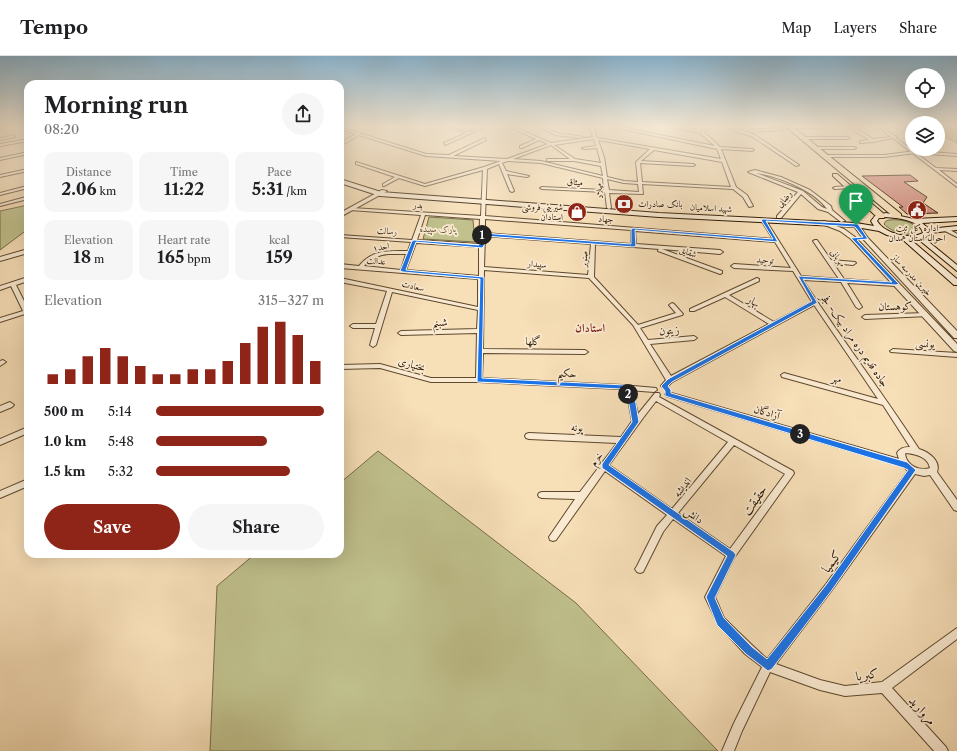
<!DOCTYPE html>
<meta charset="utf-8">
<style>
body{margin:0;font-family:"Libre Caslon Text",Amiri,serif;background:#f6f6f6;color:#202124;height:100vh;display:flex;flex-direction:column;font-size:15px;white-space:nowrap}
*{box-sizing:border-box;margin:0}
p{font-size:13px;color:#757577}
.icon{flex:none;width:22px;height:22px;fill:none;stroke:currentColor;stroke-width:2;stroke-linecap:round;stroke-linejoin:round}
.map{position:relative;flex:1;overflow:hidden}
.drawer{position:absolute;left:24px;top:24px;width:320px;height:478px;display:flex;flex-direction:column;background:#fff;border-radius:12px;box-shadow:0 4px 16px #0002}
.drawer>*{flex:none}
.fabs{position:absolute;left:905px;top:12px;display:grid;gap:8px}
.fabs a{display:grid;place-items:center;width:40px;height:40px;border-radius:50%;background:#fff;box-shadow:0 4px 16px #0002;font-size:20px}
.pin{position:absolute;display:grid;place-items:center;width:34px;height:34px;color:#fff;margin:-41px -17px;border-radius:50% 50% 50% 0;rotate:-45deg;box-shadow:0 0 4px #0007}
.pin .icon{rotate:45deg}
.km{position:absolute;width:20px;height:20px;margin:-10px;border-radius:50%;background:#222;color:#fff;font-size:11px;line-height:20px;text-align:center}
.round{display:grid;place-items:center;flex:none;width:42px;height:42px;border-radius:21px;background:#f6f6f6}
.headline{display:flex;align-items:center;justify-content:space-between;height:68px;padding:0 20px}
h1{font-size:22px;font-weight:800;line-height:30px}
.metrics{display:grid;grid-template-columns:repeat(3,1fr);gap:6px;height:68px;padding:4px 20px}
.metrics div{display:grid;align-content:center;border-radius:10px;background:#f6f6f6;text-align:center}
.metrics b{font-size:17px;font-weight:800}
.metrics small{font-size:11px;font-weight:400}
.metrics p{font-size:11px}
.chart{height:112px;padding:8px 20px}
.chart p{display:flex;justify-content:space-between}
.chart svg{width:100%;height:72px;margin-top:4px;stroke:#8f2418;stroke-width:6}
.action{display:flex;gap:8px;margin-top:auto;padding:8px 20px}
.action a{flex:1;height:46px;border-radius:24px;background:#8f2418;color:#fff;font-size:16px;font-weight:800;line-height:46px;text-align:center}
.action a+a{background:#f6f6f6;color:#202124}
ul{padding:0 20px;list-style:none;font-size:13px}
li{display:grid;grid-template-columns:64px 48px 1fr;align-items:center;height:30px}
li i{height:10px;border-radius:5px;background:#8f2418}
header{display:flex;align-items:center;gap:24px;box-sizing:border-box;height:56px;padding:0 20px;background:#fff;border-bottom:1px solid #e0e0e0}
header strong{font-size:19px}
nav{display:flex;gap:22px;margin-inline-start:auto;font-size:14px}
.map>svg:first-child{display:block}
</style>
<header>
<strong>Tempo</strong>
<nav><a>Map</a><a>Layers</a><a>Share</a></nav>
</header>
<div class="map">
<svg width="957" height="695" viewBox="0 0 957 695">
<rect width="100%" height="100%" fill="#f7dfb8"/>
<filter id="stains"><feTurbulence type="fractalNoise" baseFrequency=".005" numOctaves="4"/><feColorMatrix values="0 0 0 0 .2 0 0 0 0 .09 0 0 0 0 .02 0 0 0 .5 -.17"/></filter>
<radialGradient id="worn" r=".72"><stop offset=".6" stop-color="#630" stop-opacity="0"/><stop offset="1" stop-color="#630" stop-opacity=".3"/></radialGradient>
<!-- green -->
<path fill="#c0c18d" stroke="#766c46" d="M938 70H957V87L938 77Z
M28 149V173L0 194V155Z
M429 161 473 164 475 186 423 183Z
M889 164C899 163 913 165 919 174 911 183 891 176 884 168L886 165Z
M378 395 576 547 718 695H210L217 530 255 498H340V427Z"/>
<!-- building -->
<path fill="#d28c7f" stroke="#2b1700" d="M910 119 918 125 904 126 927 141 923 147 938 157 907 158 899 151H903L862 120Z"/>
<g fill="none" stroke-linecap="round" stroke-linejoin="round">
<!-- minor casing -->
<g stroke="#5e492e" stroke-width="2">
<path id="minor" d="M442 70C451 70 459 75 468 76 474 76 480 70 487 70L445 89 444 87 466 77Z
M507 70H512L551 87 593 81 590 72 574 70H593L597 82 721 103 717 93 607 70H615L715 90 700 77 668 70H676L697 74 693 70H697L702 75 709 70H714L704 76 720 91 752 93 754 94 752 95 721 93 736 131 747 139 753 150 749 151 743 141 733 133 642 128 643 138 609 137 611 152 609 153 607 152 605 136 542 133 540 132 542 131 604 134 603 122 541 107 508 105 502 107 506 115 529 120 527 121 507 118 514 135 512 136 510 135 499 108 487 113 485 160 773 183 761 164 763 163H765L801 220 839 223 813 185 815 184H817L831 204 855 206 856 207 853 209 833 207 844 223 898 227 899 228 896 230 847 227 862 251 859 253 856 251 841 226 803 224C840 281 882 336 919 393 929 396 941 405 937 416L957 444V455L954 454 930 419 924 420 915 418 832 534 776 608 820 624 845 630 882 626 957 572V583L892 632 946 691 948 695H934L882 637 845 640 820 634 770 616 742 675 734 695H722L734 667 762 611 745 598 718 568 705 541 726 500 673 463 663 476 643 516 640 517 637 516 635 513 637 510 657 470 667 459 605 415 556 484 553 485 550 484 549 481 575 443 542 442 539 441 538 439 539 437 542 436H580L617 387 529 383 526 382 525 380 526 378 529 377 621 381 632 365 628 343 620 333 479 326H431L380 312 340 313V309L380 308 431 322H476L477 277 401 279 398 277 401 275 477 273 478 254 392 236 376 289 373 291 370 289 375 272H353L350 270 353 268H376L387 235 340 226V222L478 251V223L340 212V208L359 210C373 193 388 195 408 195L411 186 340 181V179L412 184 421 159 350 154V153L352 152 481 160 483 114 425 130 399 122 384 130H383V128L395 121 356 108V106L425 128 484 111 501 105 426 100 359 79 340 90V87L356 78 340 73V71L426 98 449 99 485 82 486 84 453 100 507 103 548 88 539 84 522 92H520V90L536 83ZM594 83 596 90 582 92 584 93 597 92 601 107 575 103 554 89ZM598 84 650 93 636 106 638 126 624 125 607 121 604 101ZM551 89 570 103H547V105H574L601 110 603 120 541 105 513 103ZM654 94 722 106 731 131 642 126 640 107 693 110 695 109 693 108 641 105ZM607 123 624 127 638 128 639 136 609 134ZM425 159 480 163 479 188 417 184ZM485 163 631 174V188L485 177ZM635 175 775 186 791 212 734 208 731 210 734 212 793 215 812 246 774 266 729 239 759 225V223L757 222 690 253V255H694L725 241 769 268 671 320 650 288 694 284 697 282 694 280 648 284 640 272 682 259 683 258 674 248 672 247 669 249 676 257 638 269 594 221 595 188 659 193 658 194V195L720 218 722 217V215L662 193 720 198 723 196 720 194 636 188ZM485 180 591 188 588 219 484 211ZM416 187 479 191V220L406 214ZM388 198H406L401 214 364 210C371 202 378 199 388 198ZM484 214 589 222 633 269 666 324 661 330 664 332H666L672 326 814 249 878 343 784 317 781 319 782 321 883 349 910 391C904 391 900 392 897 397L899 403 668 336 665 338 666 340 904 411 908 415 826 528 767 603 753 590 724 562 715 541 734 502 793 419 794 417 793 415 659 341 660 339 659 337H655L638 358 634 342 628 334 654 336 657 334 656 332 622 329 482 322 483 297 585 298 588 296 585 294 483 293ZM656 345 728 386 672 453 609 409 643 362ZM734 389 785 418 730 493 678 457ZM906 397C916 398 928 401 930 412 919 415 907 410 905 398Z
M537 70H542L557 77 584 81 582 82 555 79Z
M733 70H737L738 73 755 79 799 109 796 110 753 81 735 75Z
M787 70H826L827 71 825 72H788L786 71Z
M847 70H852L873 83 891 81 877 70H881L894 80H896V82L936 112 957 113V115L939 114 957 128V131L893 82 873 86 860 87V85L869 84Z
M782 72 783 74 750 76 748 75 750 74Z
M14 79 15 81 0 84V82Z
M801 81H848L850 82 848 83H800Z
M28 83V85L0 90V88Z
M813 91H854L856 92 854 93H812V91Z
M28 96V98L0 104V102Z
M28 113V115L0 121V119Z
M755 114 781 121 810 134 831 150 832 154 845 165 841 166 828 156 818 153 801 138 781 162H777V160L798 136 748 116ZM756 117C777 120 814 134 827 153L822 151 803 135Z
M27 130H28V132L0 139V137Z
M849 130H850V132L835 133 833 132 835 131Z
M26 141H28V143L0 150V148Z
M943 172H947L957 178V181L943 174Z
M28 193V197L0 205V201Z
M28 221V225L16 229 28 253V257L0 266V262L23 255 11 230 0 234V230Z
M926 257 928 258V260L865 263 862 261 865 259Z
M893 293 957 297V301L891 296 890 295Z
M3 304 6 306 0 310V305Z
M10 346 14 349 12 351 0 356V350Z
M28 371V377L0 389V383Z
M28 423V430L0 442V435Z"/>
</g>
<!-- tertiary casing -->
<g stroke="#5e492e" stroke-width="2">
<path id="tertiary" d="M0 70H9L1 72Z
M22 70H26L28 76Z
M915 95 957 98V100L915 97 884 101H823L821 100 823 99H884Z
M382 134 387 135 340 161V157Z
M824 165 844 173 855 181 957 288V296L954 295 851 183 840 175 822 168V166Z
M854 168H858L868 182 957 275V282H954L864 184 853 169Z"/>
</g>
<!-- secondary casing -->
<g stroke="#2b1700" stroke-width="2">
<path id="secondary" d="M0 70H6L0 72Z
M340 123 381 136 659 157 856 167 874 170 871 165 875 160 886 157 914 163 957 161V165L922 167 929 173 957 170V174L930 177 929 179 924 182 957 209V215L918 183 911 184 957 223V229H954L902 183 887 179 879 175 856 171 659 161 380 140 340 127ZM886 161C898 162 920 164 923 177 910 184 885 178 877 165L879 162Z"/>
</g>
<!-- primary casing -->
<g stroke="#2b1700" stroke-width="2">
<path id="primary" d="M785 70H792L901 158V162H895Z
M833 118H837L884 158V162H878L833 120Z"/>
</g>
<!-- minor -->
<use href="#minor" fill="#faead1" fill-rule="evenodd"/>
<!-- tertiary -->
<use href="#tertiary" fill="#faead1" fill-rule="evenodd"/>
<!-- secondary -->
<use href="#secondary" fill="#faead1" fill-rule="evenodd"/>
<!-- primary -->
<use href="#primary" fill="#f7dfb8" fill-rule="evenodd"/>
</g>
<!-- sky -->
<linearGradient id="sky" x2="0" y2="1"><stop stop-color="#8ab7d4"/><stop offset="0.42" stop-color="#fbf1df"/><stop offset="1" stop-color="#fbf1df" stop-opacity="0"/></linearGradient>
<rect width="957" height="167" fill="url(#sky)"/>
<!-- route -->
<path fill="#1a73e8" stroke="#fff" fill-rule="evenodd" d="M763 163 858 168 868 183 857 184 899 228 896 229 803 223 817 246V247L672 326 668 330 671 334V337L907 406 916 414 832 534 772 613 768 615 746 598 717 569 706 541 727 500 602 412V408L632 366 628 343 621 333 477 326 480 223 403 216 400 215 412 185 414 184 479 189 480 178 482 177 631 188V173L633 172 773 183 761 164ZM766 165 855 171 863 181 851 182 892 226 798 220 812 245 668 323 661 330 665 335V340L904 412 908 414 826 529 767 603 752 591 724 562 715 542 736 499 734 496 609 409 639 366 635 342 625 329 482 322 484 221 406 214 416 186 482 192 484 190V180L634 191 636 190 635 174 778 186Z"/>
<!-- icons -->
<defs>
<g id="bank-disc" transform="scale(1)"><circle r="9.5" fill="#8f2418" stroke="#faead1"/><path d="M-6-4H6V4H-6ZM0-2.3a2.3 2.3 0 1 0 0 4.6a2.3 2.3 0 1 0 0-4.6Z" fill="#fff"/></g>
<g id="civic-disc" transform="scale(1)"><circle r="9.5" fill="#8f2418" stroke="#faead1"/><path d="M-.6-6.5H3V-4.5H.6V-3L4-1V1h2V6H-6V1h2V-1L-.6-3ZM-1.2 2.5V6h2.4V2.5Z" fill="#fff"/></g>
<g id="shop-disc" transform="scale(1)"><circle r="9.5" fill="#8f2418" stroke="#faead1"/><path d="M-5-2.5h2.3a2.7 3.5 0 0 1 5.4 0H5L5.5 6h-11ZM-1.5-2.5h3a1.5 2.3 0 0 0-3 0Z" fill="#fff"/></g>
</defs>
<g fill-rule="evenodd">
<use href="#bank-disc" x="624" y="148"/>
<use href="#civic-disc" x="917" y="154"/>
<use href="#shop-disc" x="577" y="156"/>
</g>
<g text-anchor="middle" stroke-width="3.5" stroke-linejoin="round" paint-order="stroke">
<!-- far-street labels -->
<g font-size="9" fill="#2b1700" stroke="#faead1">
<text transform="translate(575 126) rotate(4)" y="3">میثاق</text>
<text transform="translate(599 135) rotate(-97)" y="3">میلاد</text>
<text transform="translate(784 143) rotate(-49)" y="3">رضایی</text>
<text transform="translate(418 149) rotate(4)" y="3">بدر</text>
<text transform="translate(711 152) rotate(3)" y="3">شهید اسلامیان</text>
<text transform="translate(606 163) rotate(4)" y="3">جهاد</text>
<text transform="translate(387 175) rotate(4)" y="3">رسالت</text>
<text transform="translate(381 191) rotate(-8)" y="3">احد۱</text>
<text transform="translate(688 196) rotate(20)" y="3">شقایق</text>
<text transform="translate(838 202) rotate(54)" y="3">مهربانی</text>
<text transform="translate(584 203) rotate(-87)" y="3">صنوبر</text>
<text transform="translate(765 204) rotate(4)" y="3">توحید</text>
<text transform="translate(376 205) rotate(4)" y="3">عدالت</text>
<text transform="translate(537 208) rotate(5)" y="3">سپیدار</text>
<text transform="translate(912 219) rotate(47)" y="3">خیرین مدرسه ساز</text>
<text transform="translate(413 230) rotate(12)" y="3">سعادت</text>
</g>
<!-- far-poi labels -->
<g font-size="9" fill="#2b1700" stroke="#faead1" text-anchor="start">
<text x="638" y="151">بانک صادرات</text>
<text x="563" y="154" text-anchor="end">شیرینی فروشی<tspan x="563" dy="10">استادان</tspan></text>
<text x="917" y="175" text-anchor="middle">اداره کل ثبت<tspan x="917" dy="10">احوال استان همدان</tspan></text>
</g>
<!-- far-park labels -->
<g font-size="9" font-style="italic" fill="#584a2a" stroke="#faead1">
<text x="438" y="176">پارک سپیده</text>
</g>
<!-- street labels -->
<g font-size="11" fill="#2b1700" stroke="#faead1">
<text transform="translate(754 245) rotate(31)" y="4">بهار</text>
<text transform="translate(895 250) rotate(-1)" y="4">کوهستان</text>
<text transform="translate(440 266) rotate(-2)" y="4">شبنم</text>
<text transform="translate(669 274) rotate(-5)" y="4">زیتون</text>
<text transform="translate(855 284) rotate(55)" y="4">جاده قدیم دره مراد بیک- فجر</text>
<text transform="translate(533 285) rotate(1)" y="4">گلها</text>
<text transform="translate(925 287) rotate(3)" y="4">یونسی</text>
<text transform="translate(412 308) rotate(16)" y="4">بختیاری</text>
<text transform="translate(567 317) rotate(3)" y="4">حکیم</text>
<text transform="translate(837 322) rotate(15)" y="4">مهر</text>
<text transform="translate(767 356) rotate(17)" y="4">آزادگان</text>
<text transform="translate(577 371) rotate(2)" y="4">پونه</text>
<text transform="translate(596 403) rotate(-54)" y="4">خرم</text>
<text transform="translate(682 431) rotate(-51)" y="4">اندیشه</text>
<text transform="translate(694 459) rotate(35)" y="4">دانش</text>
</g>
<!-- neighbourhood labels -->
<g font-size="12" font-weight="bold" fill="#7a1f14" stroke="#faead1">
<text x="590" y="276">استادان</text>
</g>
<!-- near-street labels -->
<g font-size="13" fill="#2b1700" stroke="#faead1">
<text transform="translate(754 444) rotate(-55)" y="5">حقیقت</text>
<text transform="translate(831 505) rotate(-54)" y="5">کیمیا</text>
<text transform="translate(867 618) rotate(-9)" y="5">کبریا</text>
<text transform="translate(923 654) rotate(48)" y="5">مروارید</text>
</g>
</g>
<rect width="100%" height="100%" filter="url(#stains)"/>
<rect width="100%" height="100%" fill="url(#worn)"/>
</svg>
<div class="fabs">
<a><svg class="icon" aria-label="locate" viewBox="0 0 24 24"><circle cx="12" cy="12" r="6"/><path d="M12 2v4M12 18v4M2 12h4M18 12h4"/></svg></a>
<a><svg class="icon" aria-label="layers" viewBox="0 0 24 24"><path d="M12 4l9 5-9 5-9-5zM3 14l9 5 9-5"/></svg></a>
</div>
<div class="pin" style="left:856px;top:169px;background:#1e9e55"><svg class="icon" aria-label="arrive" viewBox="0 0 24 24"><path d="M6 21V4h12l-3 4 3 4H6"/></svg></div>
<b class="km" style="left:482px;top:179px">1</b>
<b class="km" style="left:628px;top:338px">2</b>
<b class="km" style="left:800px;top:378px">3</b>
<section class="drawer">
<div class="headline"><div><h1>Morning run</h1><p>08:20</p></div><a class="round"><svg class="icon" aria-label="share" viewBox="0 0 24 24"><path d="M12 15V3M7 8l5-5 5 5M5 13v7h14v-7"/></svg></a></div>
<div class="metrics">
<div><p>Distance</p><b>2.06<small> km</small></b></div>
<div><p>Time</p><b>11:22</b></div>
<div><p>Pace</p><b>5:31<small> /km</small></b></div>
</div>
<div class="metrics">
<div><p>Elevation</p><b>18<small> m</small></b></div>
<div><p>Heart rate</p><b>165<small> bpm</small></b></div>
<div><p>kcal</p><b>159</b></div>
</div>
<div class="chart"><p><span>Elevation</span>315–327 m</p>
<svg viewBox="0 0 160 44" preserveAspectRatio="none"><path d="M5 44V38M15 44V35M25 44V27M35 44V22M45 44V27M55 44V33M65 44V38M75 44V38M85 44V35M95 44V35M105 44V30M115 44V19M125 44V9M135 44V6M145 44V14M155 44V30"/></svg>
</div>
<ul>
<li><b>500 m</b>5:14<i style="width:100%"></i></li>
<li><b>1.0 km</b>5:48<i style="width:66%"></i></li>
<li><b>1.5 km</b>5:32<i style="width:80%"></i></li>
</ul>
<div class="action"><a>Save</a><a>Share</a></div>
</section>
</div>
